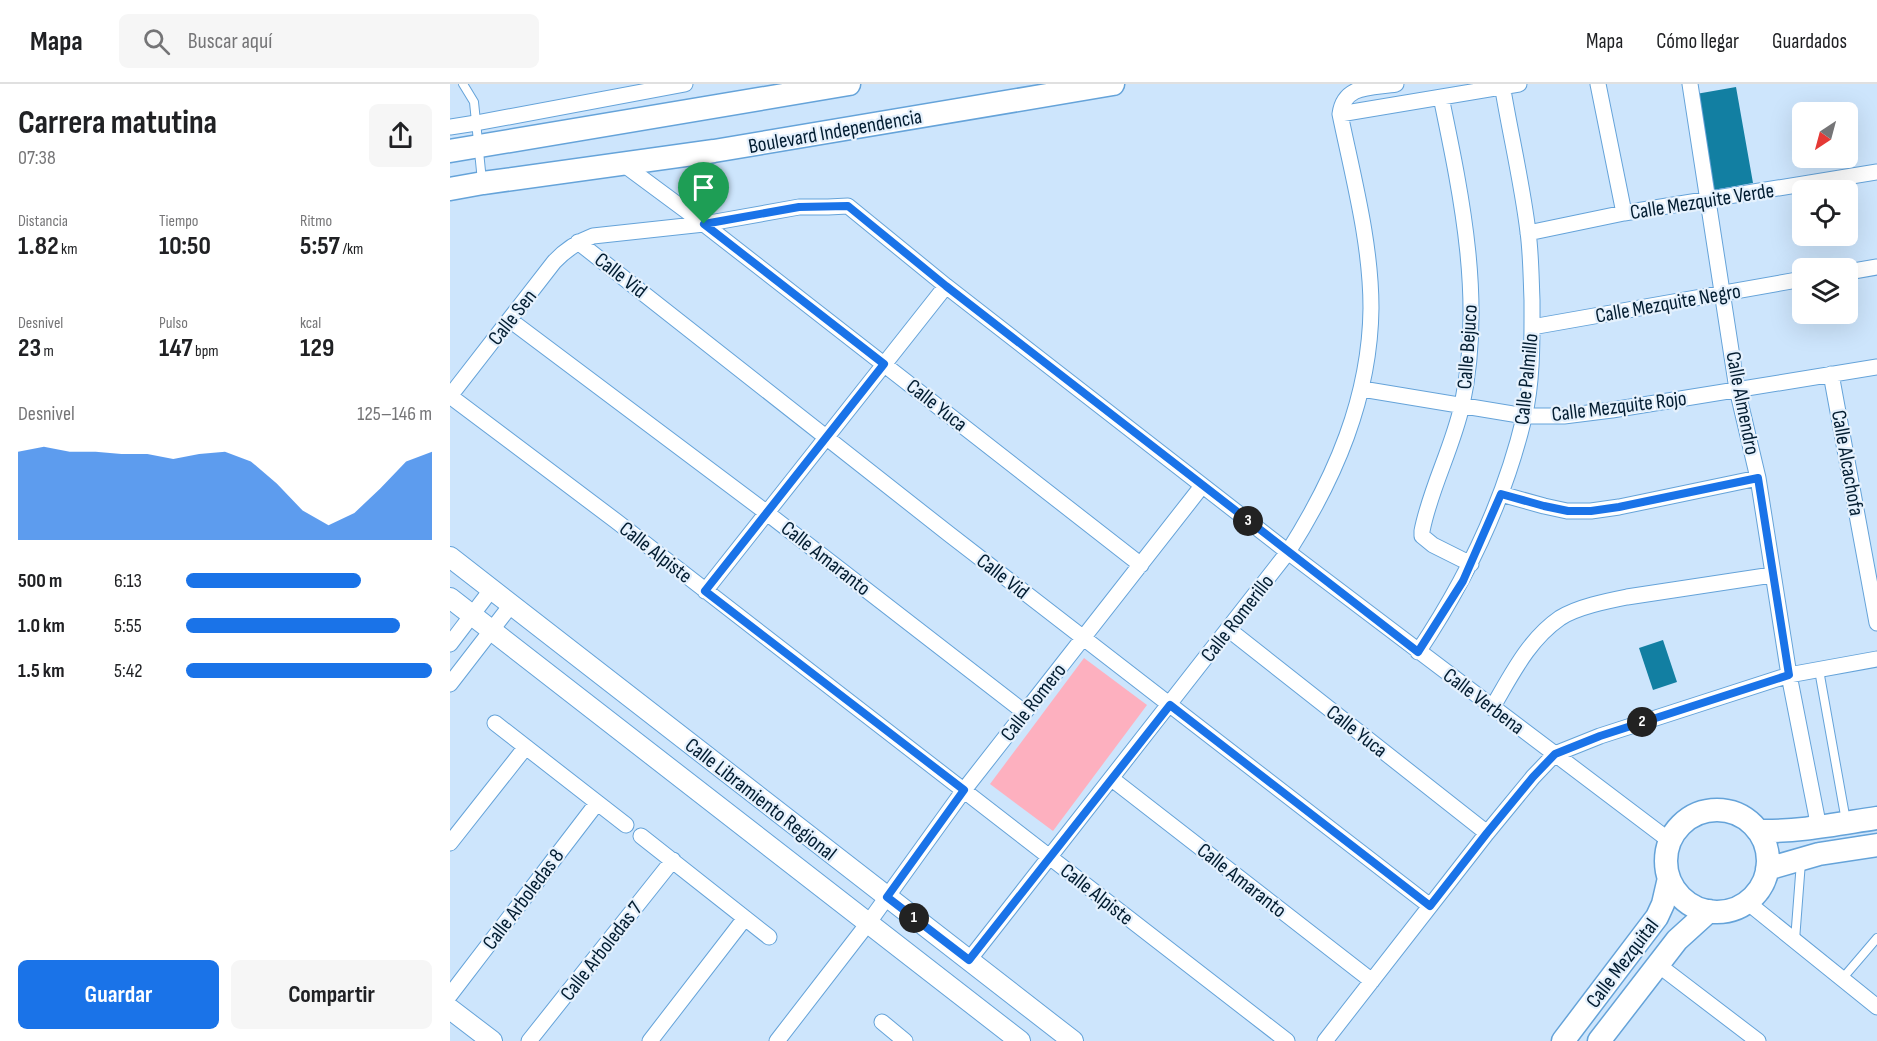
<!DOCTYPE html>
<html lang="es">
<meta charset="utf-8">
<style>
body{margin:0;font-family:"Sofia Sans Condensed",sans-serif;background:#f6f6f6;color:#202124;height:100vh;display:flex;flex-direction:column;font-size:22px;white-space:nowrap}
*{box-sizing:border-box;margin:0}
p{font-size:20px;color:#757577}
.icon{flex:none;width:33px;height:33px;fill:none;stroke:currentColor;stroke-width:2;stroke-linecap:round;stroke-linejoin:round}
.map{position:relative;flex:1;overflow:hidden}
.details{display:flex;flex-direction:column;background:#fff;width:450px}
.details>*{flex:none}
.needle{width:39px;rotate:216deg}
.tools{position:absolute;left:1342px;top:18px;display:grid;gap:12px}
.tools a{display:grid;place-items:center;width:66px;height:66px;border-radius:9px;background:#fff;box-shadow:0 6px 24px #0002;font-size:30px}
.pin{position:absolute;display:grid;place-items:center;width:51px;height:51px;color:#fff;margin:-62px -26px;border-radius:50% 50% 50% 0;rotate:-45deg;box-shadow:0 0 6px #0007}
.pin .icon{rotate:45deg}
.km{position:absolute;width:30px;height:30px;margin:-15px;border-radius:50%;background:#222;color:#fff;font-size:16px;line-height:30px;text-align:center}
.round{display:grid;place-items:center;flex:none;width:63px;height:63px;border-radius:9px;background:#f6f6f6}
.headline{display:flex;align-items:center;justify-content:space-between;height:102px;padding:0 18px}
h1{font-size:33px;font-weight:700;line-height:45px}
.metrics{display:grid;grid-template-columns:repeat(3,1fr);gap:9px;height:102px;padding:6px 18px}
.metrics div{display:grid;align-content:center}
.metrics b{font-size:26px;font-weight:700}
.metrics small{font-size:16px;font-weight:400}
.metrics p{font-size:16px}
.chart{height:168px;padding:12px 18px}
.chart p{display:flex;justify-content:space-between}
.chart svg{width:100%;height:108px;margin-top:6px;fill:#1a73e8;opacity:.7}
.cta{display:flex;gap:12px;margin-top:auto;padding:12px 18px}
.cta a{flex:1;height:69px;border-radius:9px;background:#1a73e8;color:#fff;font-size:24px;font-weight:700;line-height:69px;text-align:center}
.cta a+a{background:#f6f6f6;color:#202124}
ul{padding:0 18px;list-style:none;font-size:20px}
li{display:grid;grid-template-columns:96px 72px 1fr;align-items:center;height:45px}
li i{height:15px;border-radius:8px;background:#1a73e8}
header{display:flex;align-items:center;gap:36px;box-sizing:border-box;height:84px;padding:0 30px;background:#fff;border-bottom:2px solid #e0e0e0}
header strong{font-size:28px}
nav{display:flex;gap:33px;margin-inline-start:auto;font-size:21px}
.search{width:420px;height:54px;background:#f6f6f6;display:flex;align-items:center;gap:15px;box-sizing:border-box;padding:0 21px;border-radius:9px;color:#757577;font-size:22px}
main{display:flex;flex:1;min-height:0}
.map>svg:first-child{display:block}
</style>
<header>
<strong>Mapa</strong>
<div class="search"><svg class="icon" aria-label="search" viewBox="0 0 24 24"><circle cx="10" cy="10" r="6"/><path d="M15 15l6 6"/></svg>Buscar aquí</div>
<nav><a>Mapa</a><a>Cómo llegar</a><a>Guardados</a></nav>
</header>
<main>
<section class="details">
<div class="headline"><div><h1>Carrera matutina</h1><p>07:38</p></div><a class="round"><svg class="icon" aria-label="share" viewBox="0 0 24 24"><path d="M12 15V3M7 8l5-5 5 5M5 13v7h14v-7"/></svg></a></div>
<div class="metrics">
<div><p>Distancia</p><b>1.82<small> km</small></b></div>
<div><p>Tiempo</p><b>10:50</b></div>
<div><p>Ritmo</p><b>5:57<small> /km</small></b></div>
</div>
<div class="metrics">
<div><p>Desnivel</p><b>23<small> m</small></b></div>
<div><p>Pulso</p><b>147<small> bpm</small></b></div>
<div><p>kcal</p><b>129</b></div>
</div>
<div class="chart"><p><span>Desnivel</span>125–146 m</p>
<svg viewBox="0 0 160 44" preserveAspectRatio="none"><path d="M0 44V8L10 6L20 8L30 8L40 9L50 9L60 11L70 9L80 8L90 12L100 21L110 32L120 38L130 33L140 23L150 12L160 8V44z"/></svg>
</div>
<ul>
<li><b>500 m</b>6:13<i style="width:71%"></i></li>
<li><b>1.0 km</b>5:55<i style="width:87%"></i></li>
<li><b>1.5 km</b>5:42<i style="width:100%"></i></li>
</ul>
<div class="cta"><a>Guardar</a><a>Compartir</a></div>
</section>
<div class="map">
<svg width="1427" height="957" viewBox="0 0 1427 957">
<rect width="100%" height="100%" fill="#cde5fc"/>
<!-- green -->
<path fill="#fdb0bf" d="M634 574 697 621 603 747 540 700Z"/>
<!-- building -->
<path fill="#127fa2" d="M1286 3 1303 99 1263 106 1246 10Z
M1213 556 1227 598 1203 606 1189 564Z"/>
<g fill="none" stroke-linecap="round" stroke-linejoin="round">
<!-- service casing -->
<g stroke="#65a3d9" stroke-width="10">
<path id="service" d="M13 0 24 18 32 97
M1369 586 1396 737
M1345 856 1351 778
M1392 895 1427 854"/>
</g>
<!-- minor casing -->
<g stroke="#65a3d9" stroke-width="17">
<path id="minor" d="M1148 0 1174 129
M1240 0 1287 305 1308 394 1339 591 1369 744
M991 13C1012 114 1034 218 1012 321 1003 363 980 405 972 447V452L983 461 1021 480
M890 30 1069 0
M0 43 26 39 235 0
M173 80 254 140 691 481
M1078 149 1174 129 1427 88
M128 158 499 450 980 822
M1398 188 1427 183
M60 236 317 429 574 628
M1082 243 1353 195
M1381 290 1427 539
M912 305 1075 332H1114L1162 326 1427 283
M0 312 104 178C116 165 127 158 143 152L254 140 349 123H378L398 122 496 202 838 468 1220 757
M0 312 166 437 837 957
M1051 410 1094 422 1117 427H1141L1169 423 1308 394
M255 507 496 202
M778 545 1037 749
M0 560 41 506
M968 568C1016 496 1054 418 1074 334 1083 296 1082 254 1082 216 1081 193 1081 170 1078 148 1072 98 1060 49 1052 0
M0 600 61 521
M1042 624C1061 592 1078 556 1110 534 1127 523 1157 517 1177 513L1322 491
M45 639 176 741
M662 695 922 897
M191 752 319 853
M0 759 75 664
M1297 818 1427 923
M519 876 838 468C885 394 920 314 921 224 921 159 903 93 890 30 894 0 922 4 946 0
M1207 880 1308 957
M0 911 147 719
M432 938 455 957
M79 957 223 776
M200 957 295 834
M327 957 419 838 514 706 752 402
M875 957 1037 749 1083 693 1105 670 1150 652 1339 591 1427 575"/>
</g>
<!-- tertiary casing -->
<g stroke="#65a3d9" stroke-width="22">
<path id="tertiary" d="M0 473 623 957
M0 514 570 957
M0 925 42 957"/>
</g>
<!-- secondary casing -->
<g stroke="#65a3d9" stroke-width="25">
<path id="secondary" d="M0 67 399 0
M0 105 33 99 264 67 663 0
M1216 777a51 51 0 1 1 102 0a51 51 0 1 1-102 0Z
M1308 747C1349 748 1387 740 1427 734
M1317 785 1369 770 1427 761
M1113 957 1207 833 1213 820 1219 794
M1149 957 1227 856 1259 827"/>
</g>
<!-- service -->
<use href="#service" stroke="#fff" stroke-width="8"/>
<!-- minor -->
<use href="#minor" stroke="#fff" stroke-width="15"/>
<!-- tertiary -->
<use href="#tertiary" stroke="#fff" stroke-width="20"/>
<!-- secondary -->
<use href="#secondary" stroke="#fff" stroke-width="22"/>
</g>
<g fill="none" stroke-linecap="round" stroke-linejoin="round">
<!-- route casing -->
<g stroke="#fff" stroke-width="12">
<path id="route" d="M398 122 496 202 968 568 1013 497 1051 410 1094 422 1118 427H1141L1169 423 1308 394 1339 591 1150 652 1105 670 1083 693 1037 749 980 822 720 621 519 876 437 813 514 706 255 507 434 280 254 140 349 123Z"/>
</g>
<!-- route -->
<use href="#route" stroke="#1a73e8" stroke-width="8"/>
</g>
<g text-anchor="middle" stroke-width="4.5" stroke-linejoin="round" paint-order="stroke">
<!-- street labels -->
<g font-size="21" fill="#031d31" stroke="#e5f1fd">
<text transform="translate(385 47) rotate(-10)" y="7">Boulevard Independencia</text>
<text transform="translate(1252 117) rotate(-9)" y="7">Calle Mezquite Verde</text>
<text transform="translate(171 191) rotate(38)" y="7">Calle Vid</text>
<text transform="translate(1218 219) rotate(-10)" y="7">Calle Mezquite Negro</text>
<text transform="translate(62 233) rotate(-52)" y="7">Calle Sen</text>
<text transform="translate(1017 263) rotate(-86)" y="7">Calle Bejuco</text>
<text transform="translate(1076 295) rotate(-84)" y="7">Calle Palmillo</text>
<text transform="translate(1293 319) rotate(79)" y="7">Calle Almendro</text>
<text transform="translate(487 321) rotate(38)" y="7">Calle Yuca</text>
<text transform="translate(1169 322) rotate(-7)" y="7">Calle Mezquite Rojo</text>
<text transform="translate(1398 379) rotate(80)" y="7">Calle Alcachofa</text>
<text transform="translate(206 468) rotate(38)" y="7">Calle Alpiste</text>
<text transform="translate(376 474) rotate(38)" y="7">Calle Amaranto</text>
<text transform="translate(553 492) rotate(38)" y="7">Calle Vid</text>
<text transform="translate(787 534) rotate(-52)" y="7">Calle Romerillo</text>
<text transform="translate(1034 617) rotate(37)" y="7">Calle Verbena</text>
<text transform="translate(583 618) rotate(-52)" y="7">Calle Romero</text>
<text transform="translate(907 647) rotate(38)" y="7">Calle Yuca</text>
<text transform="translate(311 715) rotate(38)" y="7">Calle Libramiento Regional</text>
<text transform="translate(792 796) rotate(38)" y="7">Calle Amaranto</text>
<text transform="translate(647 810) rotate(38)" y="7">Calle Alpiste</text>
<text transform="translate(73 815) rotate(-53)" y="7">Calle Arboledas 8</text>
<text transform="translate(151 867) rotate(-52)" y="7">Calle Arboledas 7</text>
<text transform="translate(1172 879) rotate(-53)" y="7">Calle Mezquital</text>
</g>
</g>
</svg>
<div class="tools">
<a><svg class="needle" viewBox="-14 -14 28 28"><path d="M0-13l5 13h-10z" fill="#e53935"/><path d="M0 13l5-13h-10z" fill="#757577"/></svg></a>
<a><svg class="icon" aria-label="locate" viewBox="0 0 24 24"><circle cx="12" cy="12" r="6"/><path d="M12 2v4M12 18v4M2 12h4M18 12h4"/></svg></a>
<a><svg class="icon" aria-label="layers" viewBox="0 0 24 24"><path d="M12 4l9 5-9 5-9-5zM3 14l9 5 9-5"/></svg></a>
</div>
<div class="pin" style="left:254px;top:140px;background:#1e9e55"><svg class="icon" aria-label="arrive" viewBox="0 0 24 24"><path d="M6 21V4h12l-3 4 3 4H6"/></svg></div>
<b class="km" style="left:464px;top:834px">1</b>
<b class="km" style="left:1192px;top:638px">2</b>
<b class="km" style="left:798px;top:437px">3</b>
</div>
</main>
